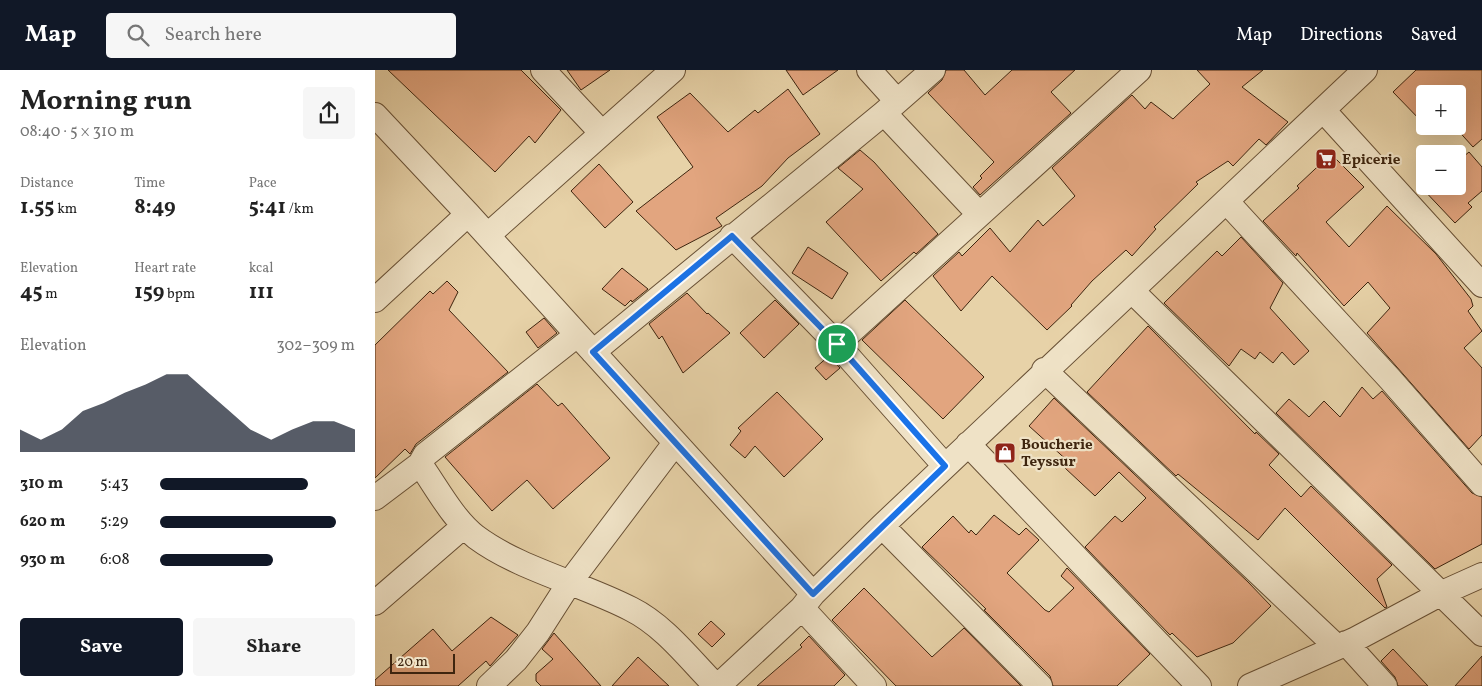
<!DOCTYPE html>
<meta charset="utf-8">
<style>
body{margin:0;font-family:Vollkorn,serif;background:#f6f6f6;color:#222;height:100vh;display:flex;flex-direction:column;font-size:19px;white-space:nowrap}
*{box-sizing:border-box;margin:0}
p{font-size:16px;color:#767676}
.icon{flex:none;width:28px;height:28px;fill:none;stroke:currentColor;stroke-width:2;stroke-linecap:round;stroke-linejoin:round}
.map{position:relative;flex:1;overflow:hidden}
.drawer{display:flex;flex-direction:column;background:#fff;width:375px}
.drawer>*{flex:none}
.fabs{position:absolute;left:1041px;top:15px;display:grid;gap:10px}
.fabs a{display:grid;place-items:center;width:50px;height:50px;border-radius:5px;background:#fff;box-shadow:0 5px 20px #0002;font-size:25px}
.scale{position:absolute;left:15px;bottom:12px;width:65px;box-sizing:border-box;padding-left:5px;border:2px solid #3e250f;border-top:0;font-size:14px;line-height:18px;white-space:nowrap;color:#3e250f;-webkit-text-stroke:4px #efe2c6;paint-order:stroke}
.pin{position:absolute;display:grid;place-items:center;width:42px;height:42px;color:#fff;margin:-21px;border:2px solid #fff;border-radius:50%;box-shadow:0 1px 5px #0007}
.round{display:grid;place-items:center;flex:none;width:52px;height:52px;border-radius:5px;background:#f6f6f6}
.overview{display:flex;align-items:center;justify-content:space-between;height:85px;padding:0 20px}
h1{font-size:28px;font-weight:700;line-height:38px}
.figures{display:grid;grid-template-columns:repeat(3,1fr);gap:8px;height:85px;padding:5px 20px}
.figures div{display:grid;align-content:center}
.figures b{font-size:21px;font-weight:700}
.figures small{font-size:14px;font-weight:400}
.figures p{font-size:14px}
.chart{height:140px;padding:10px 20px}
.chart p{display:flex;justify-content:space-between}
.chart svg{width:100%;height:90px;margin-top:5px;fill:#111827;opacity:.7}
.primary-button{display:flex;gap:10px;margin-top:auto;padding:10px 20px}
.primary-button a{flex:1;height:58px;border-radius:5px;background:#111827;color:#fff;font-size:20px;font-weight:700;line-height:58px;text-align:center}
.primary-button a+a{background:#f6f6f6;color:#222}
ul{padding:0 20px;list-style:none;font-size:16px}
li{display:grid;grid-template-columns:80px 60px 1fr;align-items:center;height:38px}
li i{height:12px;border-radius:6px;background:#111827}
header{display:flex;align-items:center;gap:30px;box-sizing:border-box;height:70px;padding:0 25px;background:#111827;color:#fff}
header strong{font-size:24px}
nav{display:flex;gap:28px;margin-inline-start:auto;font-size:18px}
.search{width:350px;height:45px;background:#f6f6f6;display:flex;align-items:center;gap:12px;box-sizing:border-box;padding:0 18px;border-radius:5px;color:#767676;font-size:19px}
main{display:flex;flex:1;min-height:0}
.map>svg:first-child{display:block}
</style>
<header>
<strong>Map</strong>
<div class="search"><svg class="icon" aria-label="search" viewBox="0 0 24 24"><circle cx="10" cy="10" r="6"/><path d="M15 15l6 6"/></svg>Search here</div>
<nav><a>Map</a><a>Directions</a><a>Saved</a></nav>
</header>
<main>
<section class="drawer">
<div class="overview"><div><h1>Morning run</h1><p>08:40 · 5 × 310 m</p></div><a class="round"><svg class="icon" aria-label="share" viewBox="0 0 24 24"><path d="M12 15V3M7 8l5-5 5 5M5 13v7h14v-7"/></svg></a></div>
<div class="figures">
<div><p>Distance</p><b>1.55<small> km</small></b></div>
<div><p>Time</p><b>8:49</b></div>
<div><p>Pace</p><b>5:41<small> /km</small></b></div>
</div>
<div class="figures">
<div><p>Elevation</p><b>45<small> m</small></b></div>
<div><p>Heart rate</p><b>159<small> bpm</small></b></div>
<div><p>kcal</p><b>111</b></div>
</div>
<div class="chart"><p><span>Elevation</span>302–309 m</p>
<svg viewBox="0 0 160 44" preserveAspectRatio="none"><path d="M0 44V33L10 38L20 33L30 24L40 20L50 15L60 11L70 6L80 6L90 15L100 24L110 33L120 38L130 33L140 29L150 29L160 33V44z"/></svg>
</div>
<ul>
<li><b>310 m</b>5:43<i style="width:76%"></i></li>
<li><b>620 m</b>5:29<i style="width:90%"></i></li>
<li><b>930 m</b>6:08<i style="width:58%"></i></li>
</ul>
<div class="primary-button"><a>Save</a><a>Share</a></div>
</section>
<div class="map">
<svg width="1107" height="616" viewBox="0 0 1107 616">
<rect width="100%" height="100%" fill="#e7d2a8"/>
<filter id="stains"><feTurbulence type="fractalNoise" baseFrequency=".004" numOctaves="4"/><feColorMatrix values="0 0 0 0 .2 0 0 0 0 .09 0 0 0 0 .02 0 0 0 .5 -.17"/></filter>
<radialGradient id="worn" r=".72"><stop offset=".6" stop-color="#630" stop-opacity="0"/><stop offset="1" stop-color="#630" stop-opacity=".3"/></radialGradient>
<!-- building -->
<path fill="#e2a57f" stroke="#3e250f" d="M13 0H146L186 40 160 73 154 66 120 102Z
M192 0H235L206 20Z
M411 0H463L428 25Z
M571 0H589L610 25 637 0H700L676 22 696 43 605 125 598 117 607 108 605 106 619 92 553 23 567 10Z
M822 0H888L867 17 913 52 891 75 884 69 858 96 853 91 821 112 823 114 779 157 781 159 757 186 751 180 717 211 696 235 697 236 672 260 617 206 586 241 558 206 584 182 587 186 615 158 635 182 663 150 668 156 700 126 677 98 757 25 770 39 776 32 798 49 835 14Z
M1041 0H1107V69L1098 77 1079 56H1082V24H1050V55L1018 22Z
M413 19 445 64 413 88 387 116 341 148 347 156 301 180 261 141 318 97 282 47 315 23 353 62 380 40 383 43Z
M485 80 499 92 563 164 541 184 539 182 506 211 451 152 488 119 463 98Z
M1094 82 1107 97V121L1093 133 1097 137 1080 153 1045 116H1082V92Z
M956 84 989 117 951 152 974 177 1012 136 1061 184 1096 229 1098 236 1093 241 1107 261 1089 278 1107 298V365L1094 379 992 263 1015 238 993 212 969 236 922 183 921 186 888 151 924 118 922 116Z
M224 94 258 132 230 158 196 121Z
M866 167 908 213 895 238 934 281 919 295 907 282 898 293 885 282 880 289 866 279 854 296 789 233 842 181 847 186Z
M433 177 473 203 457 229 417 203Z
M247 198 273 219 257 232 256 230 250 236 227 219Z
M72 211 83 222 74 240 133 302 41 374 35 384 30 379 0 408V275L55 221 58 224Z
M312 223 332 244 333 243 355 263 308 303 287 266 284 269 274 254Z
M400 230 424 254 389 288 365 263Z
M530 230 609 307 568 349 487 270Z
M169 248 182 263 163 278 151 262Z
M773 256 880 364 881 362 904 384 894 395 926 427 936 416 1017 495 1002 509 1012 537 1010 538 910 438 883 470 803 404 801 406 712 322Z
M454 286 465 298 451 310 440 298Z
M162 314 183 336 187 333 235 388 178 439 152 410 117 441 70 387Z
M987 317 998 329 1007 321 1097 423 1107 427V474L1060 499 901 343 914 329 934 347 949 331 965 347Z
M402 322 448 369 409 407 380 376 370 388 355 375 366 361 363 358Z
M679 328 873 512 896 536 858 573 822 587 797 563 795 565 710 477 740 446 747 452 771 428 744 402 720 426 690 398 695 393 654 356Z
M619 445 644 465 651 458 664 470 632 503 670 540 674 542 699 518 686 506 692 498 775 584 742 616H678L675 606 609 540 611 539 547 477 578 446 594 463 596 460 601 465Z
M489 518 557 587 589 558 646 616H521L457 550Z
M116 547 143 565 115 596 111 591 83 616H0V610L58 559 77 581Z
M336 551 350 564 337 577 323 564Z
M179 563 226 616H166L161 611V604L178 589 167 579Z
M434 566 470 605 459 616H382L427 577 425 575Z
M1018 579 1053 616H1023L1020 607 1006 591Z
M1107 586V616H1080Z
M263 587 294 616H237Z"/>
<g fill="none" stroke-linecap="round" stroke-linejoin="round">
<!-- minor casing -->
<g stroke="#685035" stroke-width="26">
<path id="minor" d="M168 0 226 62
M494 0 522 31
M948 40 1107 215
M509 43 604 144
M0 45 93 144 438 524
M852 132 1015 309 1107 414
M113 165 298 0
M357 166 462 274
M757 221 1107 564
M0 230 93 144
M202 265 50 385 45 394C62 418 78 449 101 467 144 499 208 514 256 539 290 556 315 590 341 616
M218 282 509 43 558 0
M669 300 962 577
M593 374 824 616
M570 396 462 274 764 0
M0 428 45 394
M507 456 665 616
M0 533 89 456
M427 538 499 616
M971 573 1010 616
M114 616 141 590 163 562 195 512 300 373
M343 616 427 538 438 524 507 456 990 0
M875 616 979 570 1067 523 1107 505"/>
</g>
<!-- minor -->
<use href="#minor" stroke="#efe2c6" stroke-width="24"/>
</g>
<g fill="none" stroke-linecap="round" stroke-linejoin="round">
<!-- route casing -->
<g stroke="#fff" stroke-width="10">
<path id="route" d="M357 166 462 274 570 396 438 524 218 282Z"/>
</g>
<!-- route -->
<use href="#route" stroke="#1a73e8" stroke-width="6"/>
</g>
<!-- icons -->
<defs>
<g id="supermarket-square" transform="scale(1.125)"><rect x="-9" y="-9" width="18" height="18" rx="4" fill="#8f2418" stroke="#efe2c6"/><path d="M-6-5.5h2.5l.6 2H6L4.5 2H-2.5L-4.4-4H-6ZM-1.5 3.2a1.3 1.3 0 1 0 .1 0ZM3 3.2a1.3 1.3 0 1 0 .1 0Z" fill="#fff"/></g>
<g id="shop-square" transform="scale(1.125)"><rect x="-9" y="-9" width="18" height="18" rx="4" fill="#8f2418" stroke="#efe2c6"/><path d="M-5-2.5h2.3a2.7 3.5 0 0 1 5.4 0H5L5.5 6h-11ZM-1.5-2.5h3a1.5 2.3 0 0 0-3 0Z" fill="#fff"/></g>
</defs>
<g fill-rule="evenodd">
<use href="#supermarket-square" x="951" y="89"/>
<use href="#shop-square" x="630" y="383"/>
</g>
<g text-anchor="middle" stroke-width="4.5" stroke-linejoin="round" paint-order="stroke">
<!-- poi labels -->
<g font-size="15" font-weight="bold" fill="#3e250f" stroke="#efe2c6" text-anchor="start">
<text x="967" y="94">Epicerie</text>
<text x="646" y="379">Boucherie<tspan x="646" dy="17">Teyssur</tspan></text>
</g>
</g>
<rect width="100%" height="100%" filter="url(#stains)"/>
<rect width="100%" height="100%" fill="url(#worn)"/>
</svg>
<div class="fabs">
<a>+</a>
<a>−</a>
</div>
<div class="scale">20 m</div>
<div class="pin" style="left:462px;top:274px;background:#1e9e55"><svg class="icon" aria-label="arrive" viewBox="0 0 24 24"><path d="M6 21V4h12l-3 4 3 4H6"/></svg></div>
</div>
</main>
